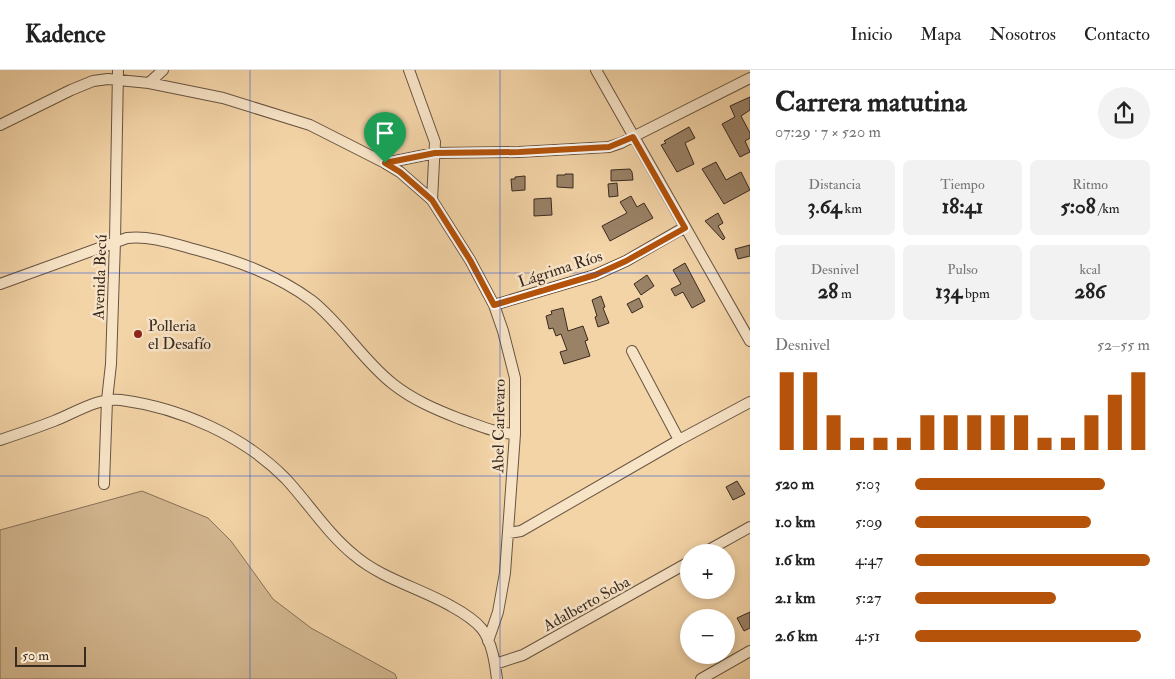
<!DOCTYPE html>
<html lang="es">
<meta charset="utf-8">
<style>
body{margin:0;font-family:"IM FELL Double Pica",serif;background:#f2f2f2;color:#222;height:100vh;display:flex;flex-direction:column;font-size:19px;white-space:nowrap}
*{box-sizing:border-box;margin:0}
p{font-size:16px;color:#767676}
.icon{flex:none;width:28px;height:28px;fill:none;stroke:currentColor;stroke-width:2;stroke-linecap:round;stroke-linejoin:round}
.map{position:relative;flex:1;overflow:hidden}
.sheet{display:flex;flex-direction:column;background:#fff;width:425px}
.sheet>*{flex:none}
.buttons{position:absolute;left:680px;top:474px;display:grid;gap:10px}
.buttons a{display:grid;place-items:center;width:55px;height:55px;border-radius:50%;background:#fff;box-shadow:0 2px 8px #0003;font-size:25px}
.scale{position:absolute;left:15px;bottom:12px;width:71px;box-sizing:border-box;padding-left:5px;border:2px solid #392a21;border-top:0;font-size:14px;line-height:18px;white-space:nowrap;color:#392a21;-webkit-text-stroke:4px #f7e3c6;paint-order:stroke}
.pin{position:absolute;display:grid;place-items:center;width:42px;height:42px;color:#fff;margin:-51px -21px;border-radius:50% 50% 50% 0;rotate:-45deg;box-shadow:0 0 5px #0007}
.pin .icon{rotate:45deg}
.round{display:grid;place-items:center;flex:none;width:52px;height:52px;border-radius:26px;background:#f2f2f2}
.summary{display:flex;align-items:center;justify-content:space-between;height:85px;padding:0 25px}
h1{font-size:28px;font-weight:800;line-height:38px}
.metrics{display:grid;grid-template-columns:repeat(3,1fr);gap:8px;height:85px;padding:5px 25px}
.metrics div{display:grid;align-content:center;border-radius:8px;background:#f2f2f2;text-align:center}
.metrics b{font-size:21px;font-weight:800}
.metrics small{font-size:14px;font-weight:400}
.metrics p{font-size:14px}
.chart{height:140px;padding:10px 25px}
.chart p{display:flex;justify-content:space-between}
.chart svg{width:100%;height:90px;margin-top:5px;stroke:#b45309;stroke-width:6}
ul{padding:0 25px;list-style:none;font-size:16px}
li{display:grid;grid-template-columns:80px 60px 1fr;align-items:center;height:38px}
li i{height:12px;border-radius:6px;background:#b45309}
header{display:flex;align-items:center;gap:30px;box-sizing:border-box;height:70px;padding:0 25px;background:#fff;border-bottom:1px solid #e0e0e0}
header strong{font-size:24px}
nav{display:flex;gap:28px;margin-inline-start:auto;font-size:18px}
main{display:flex;flex:1;min-height:0}
.map>svg:first-child{display:block}
</style>
<header>
<strong>Kadence</strong>
<nav><a>Inicio</a><a>Mapa</a><a>Nosotros</a><a>Contacto</a></nav>
</header>
<main>
<div class="map">
<svg width="750" height="609" viewBox="0 0 750 609">
<rect width="100%" height="100%" fill="#f3d4a7"/>
<filter id="stains"><feTurbulence type="fractalNoise" baseFrequency=".004" numOctaves="4"/><feColorMatrix values="0 0 0 0 .2 0 0 0 0 .09 0 0 0 0 .02 0 0 0 .5 -.17"/></filter>
<radialGradient id="worn" r=".72"><stop offset=".6" stop-color="#630" stop-opacity="0"/><stop offset="1" stop-color="#630" stop-opacity=".3"/></radialGradient>
<!-- green -->
<path fill="#d3b790" stroke="#867058" d="M142 421 208 448 231 471 273 529 311 558 395 604 397 609H0V460Z"/>
<!-- building -->
<path fill="#9a8267" stroke="#392a21" d="M750 27V40L741 46 750 63V68L745 71 750 82 740 87 722 54 735 47 730 36Z
M689 57 695 68 685 73 694 94 677 102 661 75 666 73 664 71Z
M716 92 726 110 741 102 750 120 724 134 702 99Z
M630 99 632 102 633 110 611 111V100Z
M565 104H573V118L557 117V105H565Z
M525 106V120L512 121 511 109H515V107Z
M617 113 618 126 609 127 608 114Z
M631 126 637 137 644 133 653 148 610 171 602 156 627 143 620 132Z
M551 128 552 145 534 146V129Z
M718 143 723 153 718 156 725 168 723 170 705 151Z
M750 175V186L738 189 735 179Z
M685 193 705 231 692 238 683 222 675 226 671 219 681 214 673 200Z
M647 205 654 216 641 225 634 214Z
M601 226 605 237 603 238 609 253 598 257 595 247 597 246 592 230Z
M639 228 643 237 632 243 627 234Z
M563 238 568 261 583 256 588 270 585 271 590 286 564 294 560 282 567 280 561 264 556 266 553 258 549 259 546 246 552 244 551 241Z
M737 411 745 424 733 430 726 417Z
M750 542V558L744 561 737 548Z"/>
<g fill="none" stroke-linecap="round" stroke-linejoin="round">
<!-- minor casing -->
<g stroke="#685442" stroke-width="12">
<path id="minor" d="M409 0 435 72 432 130
M596 0 750 271
M149 13 163 0
M0 55 71 20 93 11 108 9 149 13 223 28 310 55 385 93 400 102 432 130 470 190 494 235 503 261 515 308V364L505 503 498 542 488 571
M385 93 435 83 519 82 609 77 621 73 750 8
M0 214 127 168C149 165 175 174 197 180 238 191 277 205 311 230 342 254 362 290 393 314 413 330 437 340 460 349 478 355 495 363 515 364
M494 235 595 205 626 191 685 157
M632 281 679 370
M0 370C18 364 36 358 54 351 75 343 98 327 121 330 181 338 244 366 286 409 309 434 328 464 354 485 382 509 420 518 451 536 462 542 474 549 482 559 492 572 495 593 497 609
M104 414 107 330 111 294 115 171 118 0
M509 463 521 461 679 370 750 332
M705 482 750 457
M495 594 523 585 689 492
M701 609 750 581"/>
</g>
<!-- minor -->
<use href="#minor" stroke="#f7e3c6" stroke-width="10"/>
</g>
<g fill="none" stroke-linecap="round" stroke-linejoin="round">
<!-- route casing -->
<g stroke="#fff" stroke-width="10">
<path id="route" d="M633 67 685 158 626 191 595 205 494 235 470 190 432 130 400 102 385 93 435 83 519 82 609 77Z"/>
</g>
<!-- route -->
<use href="#route" stroke="#b45309" stroke-width="6"/>
</g>
<!-- grid -->
<path fill="none" stroke="#1d4ed8" stroke-width="1" stroke-opacity="0.55" d="M250 0V609M500 0V609M0 203H750M0 406H750"/>
<!-- markers -->
<circle fill="#8f2418" stroke="#f7e3c6" stroke-width="2" cx="138" cy="264" r="5"/>
<g text-anchor="middle" stroke-width="5" stroke-linejoin="round" paint-order="stroke">
<!-- street labels -->
<g font-size="16" fill="#392a21" stroke="#f7e3c6">
<text transform="translate(560 198) rotate(-18)" y="6">Lágrima Ríos</text>
<text transform="translate(99 207) rotate(-88)" y="6">Avenida Becú</text>
<text transform="translate(498 356) rotate(-89)" y="6">Abel Carlevaro</text>
<text transform="translate(586 533) rotate(-29)" y="6">Adalberto Soba</text>
</g>
<!-- poi labels -->
<g font-size="16" fill="#392a21" stroke="#f7e3c6" text-anchor="start">
<text x="148" y="261">Polleria<tspan x="148" dy="18">el Desafío</tspan></text>
</g>
</g>
<rect width="100%" height="100%" filter="url(#stains)"/>
<rect width="100%" height="100%" fill="url(#worn)"/>
</svg>
<div class="buttons">
<a>+</a>
<a>−</a>
</div>
<div class="scale">50 m</div>
<div class="pin" style="left:385px;top:93px;background:#1e9e55"><svg class="icon" aria-label="arrive" viewBox="0 0 24 24"><path d="M6 21V4h12l-3 4 3 4H6"/></svg></div>
</div>
<section class="sheet">
<div class="summary"><div><h1>Carrera matutina</h1><p>07:29 · 7 × 520 m</p></div><a class="round"><svg class="icon" aria-label="share" viewBox="0 0 24 24"><path d="M12 15V3M7 8l5-5 5 5M5 13v7h14v-7"/></svg></a></div>
<div class="metrics">
<div><p>Distancia</p><b>3.64<small> km</small></b></div>
<div><p>Tiempo</p><b>18:41</b></div>
<div><p>Ritmo</p><b>5:08<small> /km</small></b></div>
</div>
<div class="metrics">
<div><p>Desnivel</p><b>28<small> m</small></b></div>
<div><p>Pulso</p><b>134<small> bpm</small></b></div>
<div><p>kcal</p><b>286</b></div>
</div>
<div class="chart"><p><span>Desnivel</span>52–55 m</p>
<svg viewBox="0 0 160 44" preserveAspectRatio="none"><path d="M5 44V6M15 44V6M25 44V27M35 44V38M45 44V38M55 44V38M65 44V27M75 44V27M85 44V27M95 44V27M105 44V27M115 44V38M125 44V38M135 44V27M145 44V17M155 44V6"/></svg>
</div>
<ul>
<li><b>520 m</b>5:03<i style="width:81%"></i></li>
<li><b>1.0 km</b>5:09<i style="width:75%"></i></li>
<li><b>1.6 km</b>4:47<i style="width:100%"></i></li>
<li><b>2.1 km</b>5:27<i style="width:60%"></i></li>
<li><b>2.6 km</b>4:51<i style="width:96%"></i></li>
</ul>
</section>
</main>
